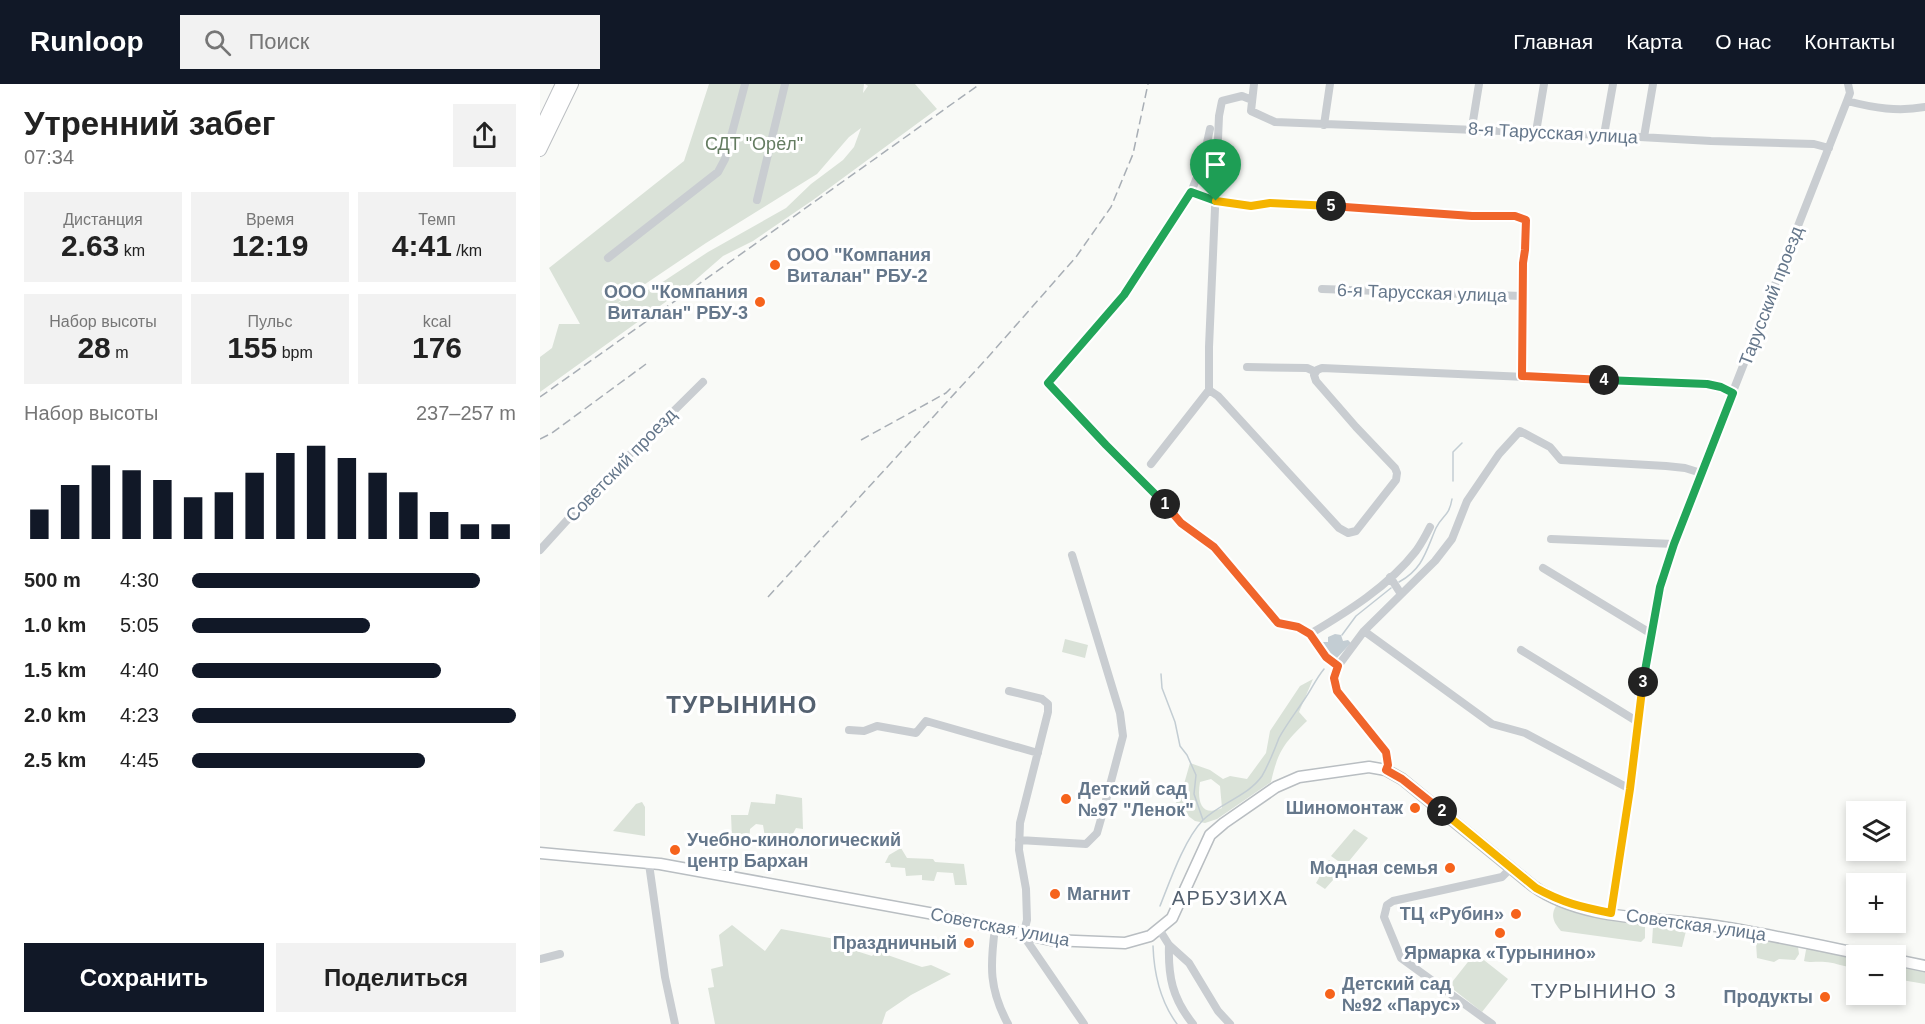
<!DOCTYPE html>
<html lang="ru">
<meta charset="utf-8">
<style>
body{margin:0;font-family:Arial,sans-serif;background:#f2f2f2;color:#222;height:100vh;display:flex;flex-direction:column;font-size:22px;white-space:nowrap}
*{box-sizing:border-box;margin:0}
p{font-size:20px;color:#767676}
.icon{flex:none;width:33px;height:33px;fill:none;stroke:currentColor;stroke-width:2;stroke-linecap:round;stroke-linejoin:round}
.map{position:relative;flex:1;overflow:hidden}
.sheet{display:flex;flex-direction:column;background:#fff;width:540px}
.sheet>*{flex:none}
.controls{position:absolute;left:1306px;top:717px;display:grid;gap:12px}
.controls a{display:grid;place-items:center;width:60px;height:60px;border-radius:0px;background:#fff;box-shadow:0 3px 9px #0003;font-size:30px}
.pin{position:absolute;display:grid;place-items:center;width:51px;height:51px;color:#fff;margin:-62px -26px;border-radius:50% 50% 50% 0;rotate:-45deg;box-shadow:0 0 6px #0007}
.pin .icon{rotate:45deg}
.km{position:absolute;width:30px;height:30px;margin:-15px;border-radius:50%;background:#222;color:#fff;font-size:16px;line-height:30px;text-align:center}
.round{display:grid;place-items:center;flex:none;width:63px;height:63px;border-radius:0px;background:#f2f2f2}
.headline{display:flex;align-items:center;justify-content:space-between;height:102px;padding:0 24px}
h1{font-size:33px;font-weight:700;line-height:45px}
.metrics{display:grid;grid-template-columns:repeat(3,1fr);gap:9px;height:102px;padding:6px 24px}
.metrics div{display:grid;align-content:center;border-radius:0px;background:#f2f2f2;text-align:center}
.metrics b{font-size:30px;font-weight:700}
.metrics small{font-size:16px;font-weight:400}
.metrics p{font-size:16px}
.chart{height:168px;padding:12px 24px}
.chart p{display:flex;justify-content:space-between}
.chart svg{width:100%;height:108px;margin-top:6px;stroke:#111827;stroke-width:6}
.cta{display:flex;gap:12px;margin-top:auto;padding:12px 24px}
.cta a{flex:1;height:69px;border-radius:0px;background:#111827;color:#fff;font-size:24px;font-weight:700;line-height:69px;text-align:center}
.cta a+a{background:#f2f2f2;color:#222}
ul{padding:0 24px;list-style:none;font-size:20px}
li{display:grid;grid-template-columns:96px 72px 1fr;align-items:center;height:45px}
li i{height:15px;border-radius:8px;background:#111827}
header{display:flex;align-items:center;gap:36px;box-sizing:border-box;height:84px;padding:0 30px;background:#111827;color:#fff}
header strong{font-size:28px}
nav{display:flex;gap:33px;margin-inline-start:auto;font-size:21px}
.search{width:420px;height:54px;background:#f2f2f2;display:flex;align-items:center;gap:15px;box-sizing:border-box;padding:0 21px;border-radius:0px;color:#767676;font-size:22px}
main{display:flex;flex:1;min-height:0}
.map>svg:first-child{display:block}
</style>
<header>
<strong>Runloop</strong>
<div class="search"><svg class="icon" aria-label="search" viewBox="0 0 24 24"><circle cx="10" cy="10" r="6"/><path d="M15 15l6 6"/></svg>Поиск</div>
<nav><a>Главная</a><a>Карта</a><a>О нас</a><a>Контакты</a></nav>
</header>
<main>
<section class="sheet">
<div class="headline"><div><h1>Утренний забег</h1><p>07:34</p></div><a class="round"><svg class="icon" aria-label="share" viewBox="0 0 24 24"><path d="M12 15V3M7 8l5-5 5 5M5 13v7h14v-7"/></svg></a></div>
<div class="metrics">
<div><p>Дистанция</p><b>2.63<small> km</small></b></div>
<div><p>Время</p><b>12:19</b></div>
<div><p>Темп</p><b>4:41<small> /km</small></b></div>
</div>
<div class="metrics">
<div><p>Набор высоты</p><b>28<small> m</small></b></div>
<div><p>Пульс</p><b>155<small> bpm</small></b></div>
<div><p>kcal</p><b>176</b></div>
</div>
<div class="chart"><p><span>Набор высоты</span>237–257 m</p>
<svg viewBox="0 0 160 44" preserveAspectRatio="none"><path d="M5 44V32M15 44V22M25 44V14M35 44V16M45 44V20M55 44V27M65 44V25M75 44V17M85 44V9M95 44V6M105 44V11M115 44V17M125 44V25M135 44V33M145 44V38M155 44V38"/></svg>
</div>
<ul>
<li><b>500 m</b>4:30<i style="width:89%"></i></li>
<li><b>1.0 km</b>5:05<i style="width:55%"></i></li>
<li><b>1.5 km</b>4:40<i style="width:77%"></i></li>
<li><b>2.0 km</b>4:23<i style="width:100%"></i></li>
<li><b>2.5 km</b>4:45<i style="width:72%"></i></li>
</ul>
<div class="cta"><a>Сохранить</a><a>Поделиться</a></div>
</section>
<div class="map">
<svg width="1385" height="940" viewBox="0 0 1385 940">
<rect width="100%" height="100%" fill="#f9faf7"/>
<!-- green -->
<path fill="#dae2d8" fill-rule="evenodd" d="M169 0H324L323 9 328 2 325 0H375L397 25 273 116 213 157 183 172 152 199 0 308V273L12 264 19 240H40L9 184 144 77ZM321 44 314 63 303 76 271 100 246 124 168 168 115 203 77 219 166 159 277 90 309 53Z
M525 555 548 561 545 574 522 568Z
M773 595 759 628 767 637C744 659 738 667 731 698L677 735 665 739 655 737 639 725 636 718 638 701 644 700 650 679 670 686 683 695 690 692 707 695 726 669 730 647 760 602ZM671 695 680 702 682 724C660 734 657 715 660 698Z
M236 710 262 714 263 745 256 744 250 755 225 753 223 741 216 740 210 745 209 760 198 759 192 754 191 731H208L211 718 235 720Z
M102 718 105 723V752L73 747 96 720Z
M814 745 828 754 805 782 791 772Z
M361 764 367 774 393 775 395 778 424 780 427 801H415L413 789 397 788 394 797 382 796V791L366 792 365 784 351 783 350 779H345L349 771Z
M789 776 802 786 785 805 776 799 779 794 778 789Z
M1016 822 1035 828 1101 838 1105 843V854L1101 858 1021 847C1014 839 1010 832 1016 822Z
M192 841 225 867 241 845 306 857 307 864 332 872 336 867 382 883 391 881 411 890 371 911 346 928 342 940H175L168 904 174 903 171 885 183 882 179 851Z
M1115 841 1144 844 1146 847 1142 863 1112 859 1113 843Z
M1220 854 1258 863 1259 870 1255 876 1239 875 1234 878 1217 874 1216 859Z
M1268 863 1313 872 1312 881 1310 883C1301 882 1293 878 1285 878 1277 877 1271 879 1264 877L1266 866Z
M935 869 968 895 942 928 909 902Z
M1356 881 1385 886V900L1356 895Z"/>
<!-- water -->
<path fill="#c3cdd3" d="M795 550 801 551 803 557 808 556 811 559 796 575 785 563 783 558H788V553Z"/>
<g fill="none" stroke-linecap="round" stroke-linejoin="round">
<!-- stream -->
<path stroke="#c3cdd3" stroke-width="1.5" d="M913 397V368L922 359
M859 498C883 485 886 467 896 444 902 431 909 433 912 415
M802 551 816 532 851 504
M621 590 622 604 635 638 640 662 647 671 656 691 654 710 663 736
M620 822C630 797 644 756 663 736 680 719 708 712 722 692 729 680 734 667 739 654 746 641 756 628 764 616 772 605 775 596 784 585
M613 862C614 890 620 917 637 940"/>
<!-- major casing -->
<g stroke="#b9bec2" stroke-width="13">
<path id="major" d="M0 769 120 780 394 830 511 856 585 859 610 852 632 834 670 751 684 739 736 703 759 693 829 683 846 686 862 695 993 802C1042 837 1112 833 1169 841 1223 849 1277 861 1331 872
M1356 876 1385 882"/>
</g>
<!-- highway casing -->
<g stroke="#bbbec2" stroke-width="14">
<path id="highway" d="M0 46 22 0
M0 66 32 0"/>
</g>
<!-- minor -->
<path stroke="#c9cdd1" stroke-width="8" d="M714 0 711 27 735 38 1064 51 1171 57 1274 60 1289 64
M1307 17C1334 24 1358 28 1385 23
M784 41 790 0
M670 45 662 81 651 108 609 175 584 211 508 299 566 361 632 427 641 439 674 463 738 539 758 543 770 550 786 573 798 582 794 594 797 607 846 668 848 681 846 686
M935 45 933 37 939 0
M996 48 1004 0
M1064 51 1073 0
M1104 53 1113 0
M651 108 676 117 711 122 730 119 828 123 932 132H975L986 136 985 166 983 179 982 293
M217 116 245 0
M68 174 178 88 185 75 205 0
M782 205 982 212
M707 283 767 284 776 288
M669 306 678 312 799 444 808 449 816 447 856 396 857 389 855 384 816 343 776 297 774 291 777 286 782 284 1167 301 1181 303 1193 309
M611 380 669 306V263L679 32 682 17 702 12 712 16
M1011 455 1134 460
M0 466 59 401 163 298
M1003 484 1110 549
M850 493 861 510
M824 547 952 640 985 649 1090 705
M770 550C807 528 849 502 876 467 881 460 886 451 890 443
M981 566 1098 638
M798 582 824 547 895 477 912 455 927 417 959 370 980 347 1010 363 1021 376 1126 382 1145 384 1161 389
M469 607 502 615 508 620V628L480 739 479 766 486 805 487 836 483 851 544 940
M309 646 324 647 337 642 376 649 386 637 498 669
M479 756 546 760 557 749 561 735 583 652 580 629 532 471
M109 780 125 893 135 940
M1071 829 1090 705 1110 549 1120 503 1161 389 1307 17 1310 9 1308 0
M455 844C450 882 449 905 468 940
M619 845 629 861 649 879 678 927 690 940
M629 861C628 892 632 914 653 940
M0 875 20 870
M952 940 861 874 844 833 847 821 853 817 962 793 971 784"/>
<!-- major -->
<use href="#major" stroke="#fff" stroke-width="10"/>
<!-- highway -->
<use href="#highway" stroke="#fff" stroke-width="12"/>
<!-- rail -->
<path stroke="#a8aeb5" stroke-width="1.5" stroke-dasharray="9 4.5" stroke-linecap="butt" d="M0 313 440 0
M0 355 12 349 106 280
M321 356 406 309 412 303
M228 513 449 272 536 173 571 123 593 70 608 0"/>
</g>
<g fill="none" stroke-linecap="round" stroke-linejoin="round">
<!-- split-1 casing -->
<g stroke="#fff" stroke-width="12">
<path id="split-1" d="M625 420 566 361 508 299 584 211 651 108 676 117"/>
</g>
<!-- split-2 casing -->
<g stroke="#fff" stroke-width="12">
<path id="split-2" d="M625 420 641 439 674 463 738 539 758 543 770 550 786 573 798 582 794 594 797 607 846 668 848 681 846 686 862 695 902 727"/>
</g>
<!-- split-3 casing -->
<g stroke="#fff" stroke-width="12">
<path id="split-3" d="M902 727 996 804C1023 819 1041 823 1071 829L1090 705 1103 598"/>
</g>
<!-- split-4 casing -->
<g stroke="#fff" stroke-width="12">
<path id="split-4" d="M1064 296 1167 300 1181 303 1193 309 1134 460 1120 503 1103 598"/>
</g>
<!-- split-5 casing -->
<g stroke="#fff" stroke-width="12">
<path id="split-5" d="M791 122 932 132H975L986 136 985 166 983 179 982 292 1064 296"/>
</g>
<!-- split-6 casing -->
<g stroke="#fff" stroke-width="12">
<path id="split-6" d="M676 117 711 122 730 119 791 122"/>
</g>
<!-- split-1 -->
<use href="#split-1" stroke="#22a559" stroke-width="8"/>
<!-- split-2 -->
<use href="#split-2" stroke="#f0652b" stroke-width="8"/>
<!-- split-3 -->
<use href="#split-3" stroke="#f5b400" stroke-width="8"/>
<!-- split-4 -->
<use href="#split-4" stroke="#22a559" stroke-width="8"/>
<!-- split-5 -->
<use href="#split-5" stroke="#f0652b" stroke-width="8"/>
<!-- split-6 -->
<use href="#split-6" stroke="#f5b400" stroke-width="8"/>
</g>
<!-- markers -->
<g fill="#f6631b" stroke="#fff" stroke-width="2">
<circle cx="235" cy="181" r="6"/>
<circle cx="220" cy="218" r="6"/>
<circle cx="526" cy="715" r="6"/>
<circle cx="875" cy="724" r="6"/>
<circle cx="135" cy="766" r="6"/>
<circle cx="910" cy="784" r="6"/>
<circle cx="515" cy="810" r="6"/>
<circle cx="976" cy="830" r="6"/>
<circle cx="960" cy="849" r="6"/>
<circle cx="429" cy="859" r="6"/>
<circle cx="790" cy="910" r="6"/>
<circle cx="1285" cy="913" r="6"/>
</g>
<g text-anchor="middle" stroke-width="6" stroke-linejoin="round" paint-order="stroke">
<!-- street labels -->
<g font-size="18" fill="#65778b" stroke="#fff">
<text transform="translate(1013 49) rotate(3)" y="6">8-я Тарусская улица</text>
<text transform="translate(882 209) rotate(2)" y="6">6-я Тарусская улица</text>
<text transform="translate(1231 212) rotate(-69)" y="6">Тарусский проезд</text>
<text transform="translate(81 381) rotate(-46)" y="6">Советский проезд</text>
<text transform="translate(1156 841) rotate(8)" y="6">Советская улица</text>
<text transform="translate(460 843) rotate(11)" y="6">Советская улица</text>
</g>
<!-- park labels -->
<g font-size="18" fill="#647c61" stroke="#fff">
<text x="214" y="66">СДТ "Орёл"</text>
</g>
<!-- poi labels -->
<g font-size="18" font-weight="bold" fill="#65778b" stroke="#fff" text-anchor="end">
<text x="247" y="177" text-anchor="start">ООО "Компания<tspan x="247" dy="21">Виталан" РБУ-2</tspan></text>
<text x="208" y="214">ООО "Компания<tspan x="208" dy="21">Виталан" РБУ-3</tspan></text>
<text x="538" y="711" text-anchor="start">Детский сад<tspan x="538" dy="21">№97 "Ленок"</tspan></text>
<text x="863" y="730">Шиномонтаж</text>
<text x="147" y="762" text-anchor="start">Учебно-кинологический<tspan x="147" dy="21">центр Бархан</tspan></text>
<text x="898" y="790">Модная семья</text>
<text x="527" y="816" text-anchor="start">Магнит</text>
<text x="964" y="836">ТЦ «Рубин»</text>
<text x="417" y="865">Праздничный</text>
<text x="960" y="875" text-anchor="middle">Ярмарка «Турынино»</text>
<text x="802" y="906" text-anchor="start">Детский сад<tspan x="802" dy="21">№92 «Парус»</tspan></text>
<text x="1273" y="919">Продукты</text>
</g>
<!-- neighbourhood labels -->
<g font-size="20" letter-spacing="1.5" fill="#546170" stroke="#fff">
<text x="690" y="821">АРБУЗИХА</text>
<text x="1064" y="914">ТУРЫНИНО 3</text>
</g>
<!-- district labels -->
<g font-size="24" font-weight="bold" letter-spacing="1.5" fill="#546170" stroke="#fff">
<text x="202" y="629">ТУРЫНИНО</text>
</g>
</g>
</svg>
<div class="controls">
<a><svg class="icon" aria-label="layers" viewBox="0 0 24 24"><path d="M12 4l9 5-9 5-9-5zM3 14l9 5 9-5"/></svg></a>
<a>+</a>
<a>−</a>
</div>
<div class="pin" style="left:676px;top:117px;background:#1e9e55"><svg class="icon" aria-label="arrive" viewBox="0 0 24 24"><path d="M6 21V4h12l-3 4 3 4H6"/></svg></div>
<b class="km" style="left:625px;top:420px">1</b>
<b class="km" style="left:902px;top:727px">2</b>
<b class="km" style="left:1103px;top:598px">3</b>
<b class="km" style="left:1064px;top:296px">4</b>
<b class="km" style="left:791px;top:122px">5</b>
</div>
</main>
